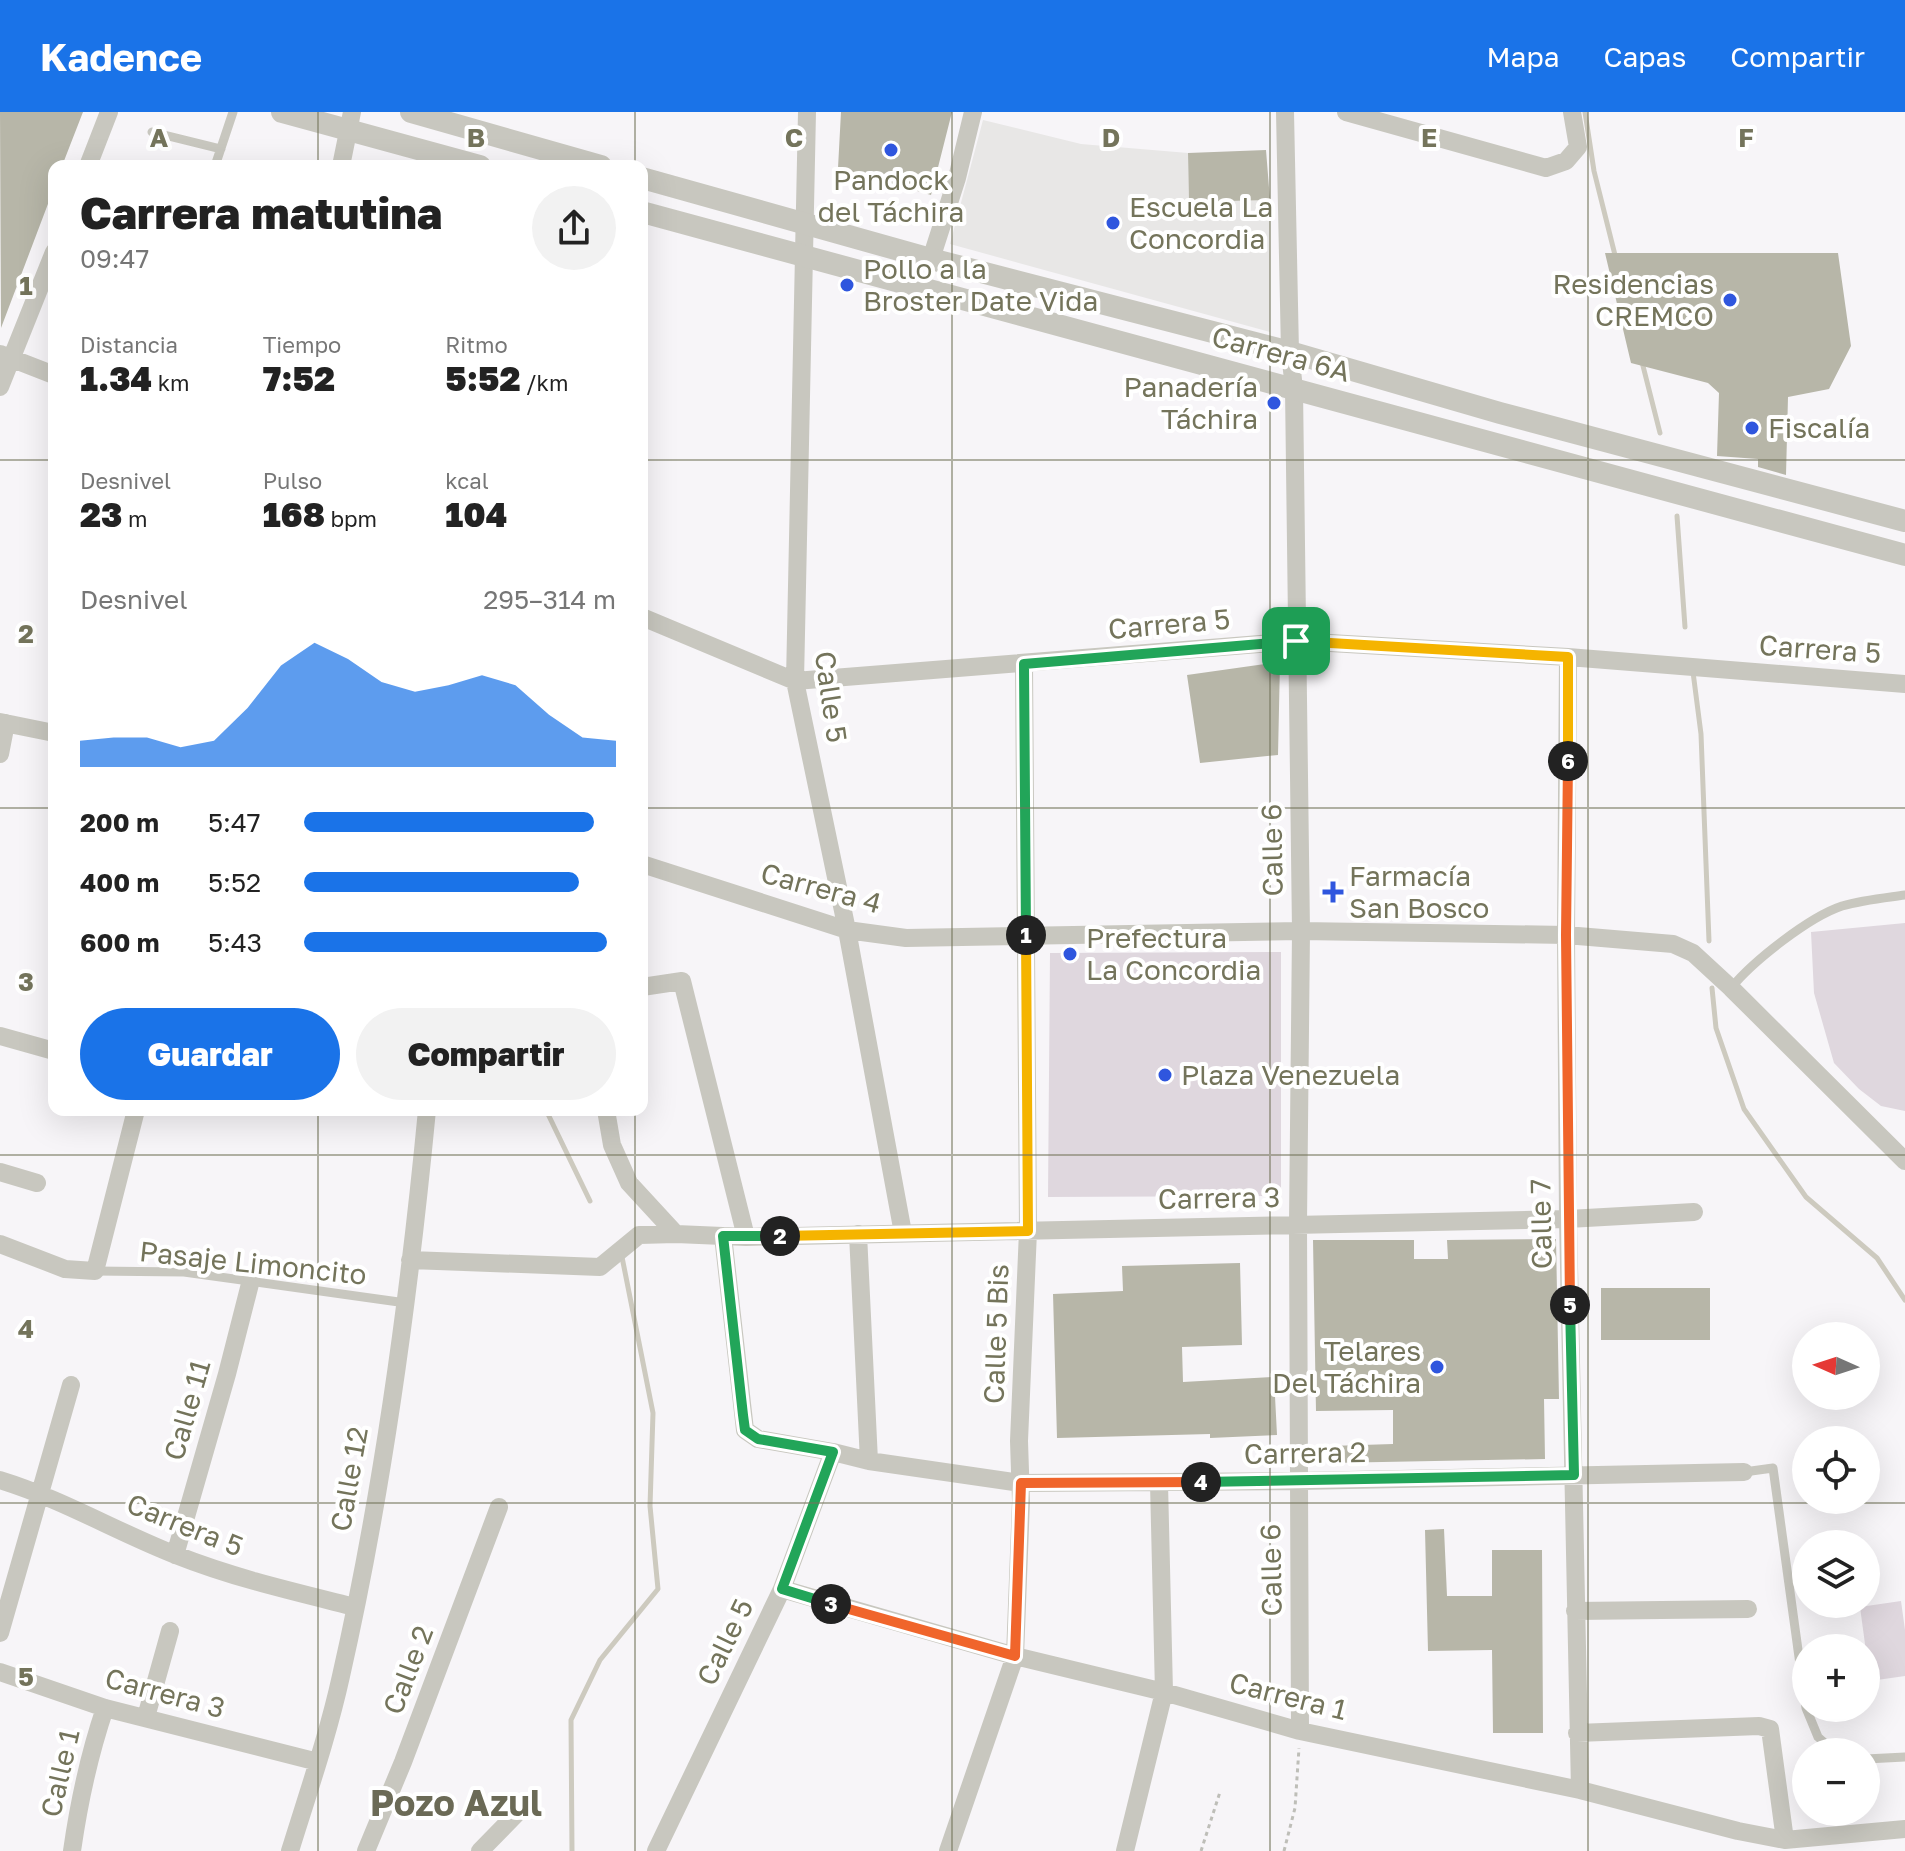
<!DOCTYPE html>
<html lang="es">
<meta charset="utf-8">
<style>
body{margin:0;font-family:"Golos Text",sans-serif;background:#f2f2f2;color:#222;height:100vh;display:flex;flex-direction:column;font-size:30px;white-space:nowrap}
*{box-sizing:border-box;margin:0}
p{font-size:26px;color:#767676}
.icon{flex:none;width:44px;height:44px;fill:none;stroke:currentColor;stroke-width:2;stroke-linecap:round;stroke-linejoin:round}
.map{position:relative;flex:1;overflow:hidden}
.sheet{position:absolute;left:48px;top:48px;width:600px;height:956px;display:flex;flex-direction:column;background:#fff;border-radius:16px;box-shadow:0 8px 32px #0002}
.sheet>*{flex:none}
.needle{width:52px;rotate:273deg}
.tools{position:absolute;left:1792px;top:1210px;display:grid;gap:16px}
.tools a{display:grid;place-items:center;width:88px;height:88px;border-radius:50%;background:#fff;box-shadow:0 8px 32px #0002;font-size:40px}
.pin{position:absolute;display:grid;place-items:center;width:68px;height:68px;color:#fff;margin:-34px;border-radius:16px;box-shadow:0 4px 12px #0006}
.km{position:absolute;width:40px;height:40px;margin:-20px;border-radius:50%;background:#222;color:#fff;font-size:22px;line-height:40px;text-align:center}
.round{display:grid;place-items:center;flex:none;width:84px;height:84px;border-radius:42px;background:#f2f2f2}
.head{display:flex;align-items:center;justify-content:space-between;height:136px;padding:0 32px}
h1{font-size:44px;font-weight:800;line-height:60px}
.metrics{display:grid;grid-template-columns:repeat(3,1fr);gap:12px;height:136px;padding:8px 32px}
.metrics div{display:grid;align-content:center}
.metrics b{font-size:34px;font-weight:800}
.metrics small{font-size:22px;font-weight:400}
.metrics p{font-size:22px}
.chart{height:224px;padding:16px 32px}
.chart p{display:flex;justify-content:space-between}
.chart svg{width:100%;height:144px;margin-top:8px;fill:#1a73e8;opacity:.7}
.primary-button{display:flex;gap:16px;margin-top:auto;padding:16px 32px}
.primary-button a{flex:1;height:92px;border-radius:48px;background:#1a73e8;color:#fff;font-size:32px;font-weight:800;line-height:92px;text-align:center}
.primary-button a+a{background:#f2f2f2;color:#222}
ul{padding:0 32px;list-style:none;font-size:26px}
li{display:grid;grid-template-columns:128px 96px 1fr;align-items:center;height:60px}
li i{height:20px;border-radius:10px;background:#1a73e8}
header{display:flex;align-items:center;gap:48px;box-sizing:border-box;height:112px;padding:0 40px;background:#1a73e8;color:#fff}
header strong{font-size:38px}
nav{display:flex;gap:44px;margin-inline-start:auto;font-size:28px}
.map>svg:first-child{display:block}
</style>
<header>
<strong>Kadence</strong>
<nav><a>Mapa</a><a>Capas</a><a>Compartir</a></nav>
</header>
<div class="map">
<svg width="1905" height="1739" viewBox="0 0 1905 1739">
<rect width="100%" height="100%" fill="#f7f5f8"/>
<!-- built -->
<path fill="#e8e7e6" d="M983 8 1081 32 1188 41 1189 90 1270 88V220L950 132Z"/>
<!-- green -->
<path fill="#dfd7de" d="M1905 811V999L1881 994 1859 977 1834 951 1814 881 1811 820Z
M1281 840V1084L1048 1085 1050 841Z
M1901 1489 1905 1518V1564L1870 1569 1860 1495Z"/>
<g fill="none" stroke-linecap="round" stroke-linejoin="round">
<!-- stream -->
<path stroke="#cdcabf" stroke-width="5" d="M1585 0 1594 59 1616 147
M1642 250 1660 321
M1677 404 1685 515
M1693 560 1701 622 1709 829
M1712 876 1716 916 1744 997 1806 1085 1877 1146 1905 1188
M546 998 590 1089
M572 1739 571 1608 600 1548 658 1477 650 1394 653 1301 622 1145"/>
</g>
<!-- building -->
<path fill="#b7b6a8" d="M0 0H83L62 54H54V76L1 216Z
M841 0H952L931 83 838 56Z
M1266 38 1270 88 1189 90 1188 41Z
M1605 141H1838L1851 234 1829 277 1788 285 1786 363 1758 355V347L1717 344 1719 281 1708 271 1631 251Z
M1280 550 1278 643 1200 651 1187 563Z
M1556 1127 1559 1287H1544L1545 1347 1330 1351V1334L1393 1332V1298L1316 1299 1313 1128H1414V1147H1448L1447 1128Z
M1240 1151 1242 1233 1182 1235 1183 1270 1274 1265 1277 1323 1210 1326V1322L1057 1326 1053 1182 1123 1179 1122 1154Z
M1601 1176H1710V1228H1601Z
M1444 1417 1447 1484H1492V1438H1542L1543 1621H1493L1492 1538 1428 1539 1425 1418Z"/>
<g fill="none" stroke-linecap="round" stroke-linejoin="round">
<!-- path -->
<path stroke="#bebeb8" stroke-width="3" stroke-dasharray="4 4" stroke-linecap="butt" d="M1201 1739 1220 1680
M1284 1739 1295 1696 1299 1636"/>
<!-- service -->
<path stroke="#c8c7bf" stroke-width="9" d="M152 20 221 37
M215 54 233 0
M1731 876C1753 849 1809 805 1842 794 1863 788 1884 786 1905 783
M95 1159 184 1160 406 1191
M1744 1360 1773 1356 1806 1596
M1806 1596 1818 1625 1835 1640
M1866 1647 1905 1645"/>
<!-- minor -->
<path stroke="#c8c7bf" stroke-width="18" d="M807 0 795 569 847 818 903 1121
M1285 0 1290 240 1294 277 1301 819 1298 1112 1300 1619
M1346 0 1546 56 1566 49 1578 35 1572 0
M88 54 109 0
M341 54 352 0
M931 147 957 66 973 0
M0 242 54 263
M0 275 54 140
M642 505 795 569 1296 529 1568 545 1905 572
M1568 545 1566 823 1568 1107 1580 1678
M0 610 54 621
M0 642 6 611
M642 752 847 818 906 826 1301 819 1566 823 1673 832 1693 841 1731 876 1905 1049
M642 875 682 869 746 1125
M0 924 54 939
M606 998 612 1033 629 1071 676 1122 746 1125 1568 1107 1694 1100
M0 1060 37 1071
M858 1122 869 1349
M723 1124 745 1318 758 1327 833 1340 869 1349 1021 1371 1298 1369 1744 1360
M0 1132 65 1157 95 1159 136 998
M410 1148 600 1155 639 1123 676 1122
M0 1368C62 1387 117 1420 176 1443 234 1466 295 1480 355 1495
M175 1443 227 1262 251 1168
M782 1477 1015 1544 1164 1580 1300 1619 1580 1678 1738 1719 1785 1728 1905 1717
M1575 1499 1748 1497
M0 1521 71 1273
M0 1560 105 1596 318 1650
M146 1605 170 1519
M1577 1621 1759 1614 1770 1617 1785 1728
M72 1739C79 1690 89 1643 105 1596
M290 1739C308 1681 328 1623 341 1564 383 1379 409 1186 427 998
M366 1739 403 1650 499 1395
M480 1739 524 1694
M656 1739 782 1477 833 1340
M948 1739 1015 1544 1021 1389 1019 1329 1028 1119 1024 552
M1125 1739 1164 1580 1159 1371"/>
<!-- tertiary -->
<path stroke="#c8c7bf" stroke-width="22" d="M282 0 480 54
M411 0 601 54
M642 66 931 147 1290 240 1500 301 1905 409
M642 100 1905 443"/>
</g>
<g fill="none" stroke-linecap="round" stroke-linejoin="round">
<!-- split-1 casing -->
<g stroke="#fff" stroke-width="16">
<path id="split-1" d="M1026 823 1024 552 1296 529"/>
</g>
<!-- split-2 casing -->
<g stroke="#fff" stroke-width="16">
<path id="split-2" d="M780 1124 1028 1119 1026 823"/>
</g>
<!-- split-3 casing -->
<g stroke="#fff" stroke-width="16">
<path id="split-3" d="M780 1124H723L743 1303 745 1318 758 1327 833 1340 782 1477 831 1492"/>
</g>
<!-- split-4 casing -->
<g stroke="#fff" stroke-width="16">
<path id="split-4" d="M831 1492 1015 1544 1021 1371 1201 1370"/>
</g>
<!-- split-5 casing -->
<g stroke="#fff" stroke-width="16">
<path id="split-5" d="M1201 1370 1574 1363 1570 1193"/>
</g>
<!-- split-6 casing -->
<g stroke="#fff" stroke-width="16">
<path id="split-6" d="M1568 649 1566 823 1570 1193"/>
</g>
<!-- split-7 casing -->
<g stroke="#fff" stroke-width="16">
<path id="split-7" d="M1296 529 1568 545V649"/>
</g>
<!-- split-1 -->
<use href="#split-1" stroke="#22a559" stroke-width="10"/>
<!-- split-2 -->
<use href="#split-2" stroke="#f5b400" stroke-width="10"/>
<!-- split-3 -->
<use href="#split-3" stroke="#22a559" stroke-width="10"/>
<!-- split-4 -->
<use href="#split-4" stroke="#f0652b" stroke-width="10"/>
<!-- split-5 -->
<use href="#split-5" stroke="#22a559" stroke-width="10"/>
<!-- split-6 -->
<use href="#split-6" stroke="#f0652b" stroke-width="10"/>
<!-- split-7 -->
<use href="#split-7" stroke="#f5b400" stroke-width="10"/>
</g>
<!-- grid -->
<path fill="none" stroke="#74745b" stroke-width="2" stroke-opacity="0.55" d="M318 0V54M635 0V54M952 0V1739M1270 0V1739M1588 0V1739M0 348H54M642 348H1905M0 696H54M642 696H1905M318 998V1739M635 998V1739M0 1043H1905M0 1391H1905"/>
<!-- markers -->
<g fill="#2f56de" stroke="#fff" stroke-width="3">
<circle cx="891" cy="38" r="8"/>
<circle cx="1113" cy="111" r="8"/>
<circle cx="847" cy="173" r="8"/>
<circle cx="1730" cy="188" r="8"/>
<circle cx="1274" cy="291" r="8"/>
<circle cx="1752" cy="316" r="8"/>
<path d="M1329 768h8v8h8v8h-8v8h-8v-8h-8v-8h8z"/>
<circle cx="1070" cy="842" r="8"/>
<circle cx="1165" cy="963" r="8"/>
<circle cx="1437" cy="1255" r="8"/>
</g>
<g text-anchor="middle" stroke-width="8" stroke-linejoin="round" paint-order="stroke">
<!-- poi labels -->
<g font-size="28" fill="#74745b" stroke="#fff" text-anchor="start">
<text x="891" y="78" text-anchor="middle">Pandock<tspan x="891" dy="32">del Táchira</tspan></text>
<text x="1129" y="105">Escuela La<tspan x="1129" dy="32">Concordia</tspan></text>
<text x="863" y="167">Pollo a la<tspan x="863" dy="32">Broster Date Vida</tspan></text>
<text x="1714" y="182" text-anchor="end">Residencias<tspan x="1714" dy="32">CREMCO</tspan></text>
<text x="1258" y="285" text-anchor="end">Panadería<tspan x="1258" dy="32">Táchira</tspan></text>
<text x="1768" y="326">Fiscalía</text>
<text x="1349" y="774">Farmacía<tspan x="1349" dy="32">San Bosco</tspan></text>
<text x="1086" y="836">Prefectura<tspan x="1086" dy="32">La Concordia</tspan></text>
<text x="1181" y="973">Plaza Venezuela</text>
<text x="1421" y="1249" text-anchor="end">Telares<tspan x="1421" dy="32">Del Táchira</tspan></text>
</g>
<!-- street labels -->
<g font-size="28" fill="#74745b" stroke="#fff">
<text transform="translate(1281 242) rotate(15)" y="10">Carrera 6A</text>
<text transform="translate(1169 512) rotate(-5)" y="10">Carrera 5</text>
<text transform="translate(1820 537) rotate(4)" y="10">Carrera 5</text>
<text transform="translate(831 585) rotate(82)" y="10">Calle 5</text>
<text transform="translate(1272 738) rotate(-91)" y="10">Calle 6</text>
<text transform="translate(821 776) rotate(15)" y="10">Carrera 4</text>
<text transform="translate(1219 1086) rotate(-1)" y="10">Carrera 3</text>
<text transform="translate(1541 1112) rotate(-91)" y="10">Calle 7</text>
<text transform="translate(253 1151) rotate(6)" y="10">Pasaje Limoncito</text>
<text transform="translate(996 1222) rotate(-88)" y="10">Calle 5 Bis</text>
<text transform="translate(187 1298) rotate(-74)" y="10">Calle 11</text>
<text transform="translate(1305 1341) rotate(-1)" y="10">Carrera 2</text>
<text transform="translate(349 1367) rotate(-80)" y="10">Calle 12</text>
<text transform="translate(185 1413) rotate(22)" y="10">Carrera 5</text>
<text transform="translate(1271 1458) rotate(-91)" y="10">Calle 6</text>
<text transform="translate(725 1530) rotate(-64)" y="10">Calle 5</text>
<text transform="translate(408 1558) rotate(-69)" y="10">Calle 2</text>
<text transform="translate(165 1581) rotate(15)" y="10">Carrera 3</text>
<text transform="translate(1288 1584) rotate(14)" y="10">Carrera 1</text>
<text transform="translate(60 1661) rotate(-77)" y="10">Calle 1</text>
</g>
<!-- district labels -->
<g font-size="36" font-weight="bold" fill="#6b6a56" stroke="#fff">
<text x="456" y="1704">Pozo Azul</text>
</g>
</g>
<g font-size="26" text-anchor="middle" font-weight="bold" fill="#74745b" stroke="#fff" stroke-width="8" stroke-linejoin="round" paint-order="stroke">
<text x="159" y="35">A</text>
<text x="476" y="35">B</text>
<text x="794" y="35">C</text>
<text x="1111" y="35">D</text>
<text x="1429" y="35">E</text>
<text x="1746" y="35">F</text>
<text x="26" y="183">1</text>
<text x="26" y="531">2</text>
<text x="26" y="879">3</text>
<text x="26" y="1226">4</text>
<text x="26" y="1574">5</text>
</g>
</svg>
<div class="tools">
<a><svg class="needle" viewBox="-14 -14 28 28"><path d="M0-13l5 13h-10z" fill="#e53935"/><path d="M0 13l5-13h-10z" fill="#767676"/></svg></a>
<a><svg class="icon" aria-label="locate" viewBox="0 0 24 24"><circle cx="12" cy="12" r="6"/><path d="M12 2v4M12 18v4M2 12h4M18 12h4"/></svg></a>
<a><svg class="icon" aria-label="layers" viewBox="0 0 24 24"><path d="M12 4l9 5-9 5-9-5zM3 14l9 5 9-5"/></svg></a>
<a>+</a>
<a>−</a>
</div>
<div class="pin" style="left:1296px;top:529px;background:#1e9e55"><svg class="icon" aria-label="arrive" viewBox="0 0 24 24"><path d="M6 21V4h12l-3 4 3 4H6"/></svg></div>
<b class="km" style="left:1026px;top:823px">1</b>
<b class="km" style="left:780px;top:1124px">2</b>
<b class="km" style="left:831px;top:1492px">3</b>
<b class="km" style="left:1201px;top:1370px">4</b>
<b class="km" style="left:1570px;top:1193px">5</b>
<b class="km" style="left:1568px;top:649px">6</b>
<section class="sheet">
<div class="head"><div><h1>Carrera matutina</h1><p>09:47</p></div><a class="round"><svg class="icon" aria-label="share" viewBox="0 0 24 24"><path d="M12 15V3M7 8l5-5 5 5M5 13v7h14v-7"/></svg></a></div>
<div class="metrics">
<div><p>Distancia</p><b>1.34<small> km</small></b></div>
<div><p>Tiempo</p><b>7:52</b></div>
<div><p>Ritmo</p><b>5:52<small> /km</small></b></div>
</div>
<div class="metrics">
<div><p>Desnivel</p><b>23<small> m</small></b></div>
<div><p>Pulso</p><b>168<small> bpm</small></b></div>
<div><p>kcal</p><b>104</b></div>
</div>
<div class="chart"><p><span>Desnivel</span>295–314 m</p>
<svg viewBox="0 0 160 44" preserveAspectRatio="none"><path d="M0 44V36L10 35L20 35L30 38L40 36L50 26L60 13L70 6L80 11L90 18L100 21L110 19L120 16L130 19L140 28L150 35L160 36V44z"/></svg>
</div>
<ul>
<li><b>200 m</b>5:47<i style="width:93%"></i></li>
<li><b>400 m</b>5:52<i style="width:88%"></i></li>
<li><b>600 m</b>5:43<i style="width:97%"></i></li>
</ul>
<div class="primary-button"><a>Guardar</a><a>Compartir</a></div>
</section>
</div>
